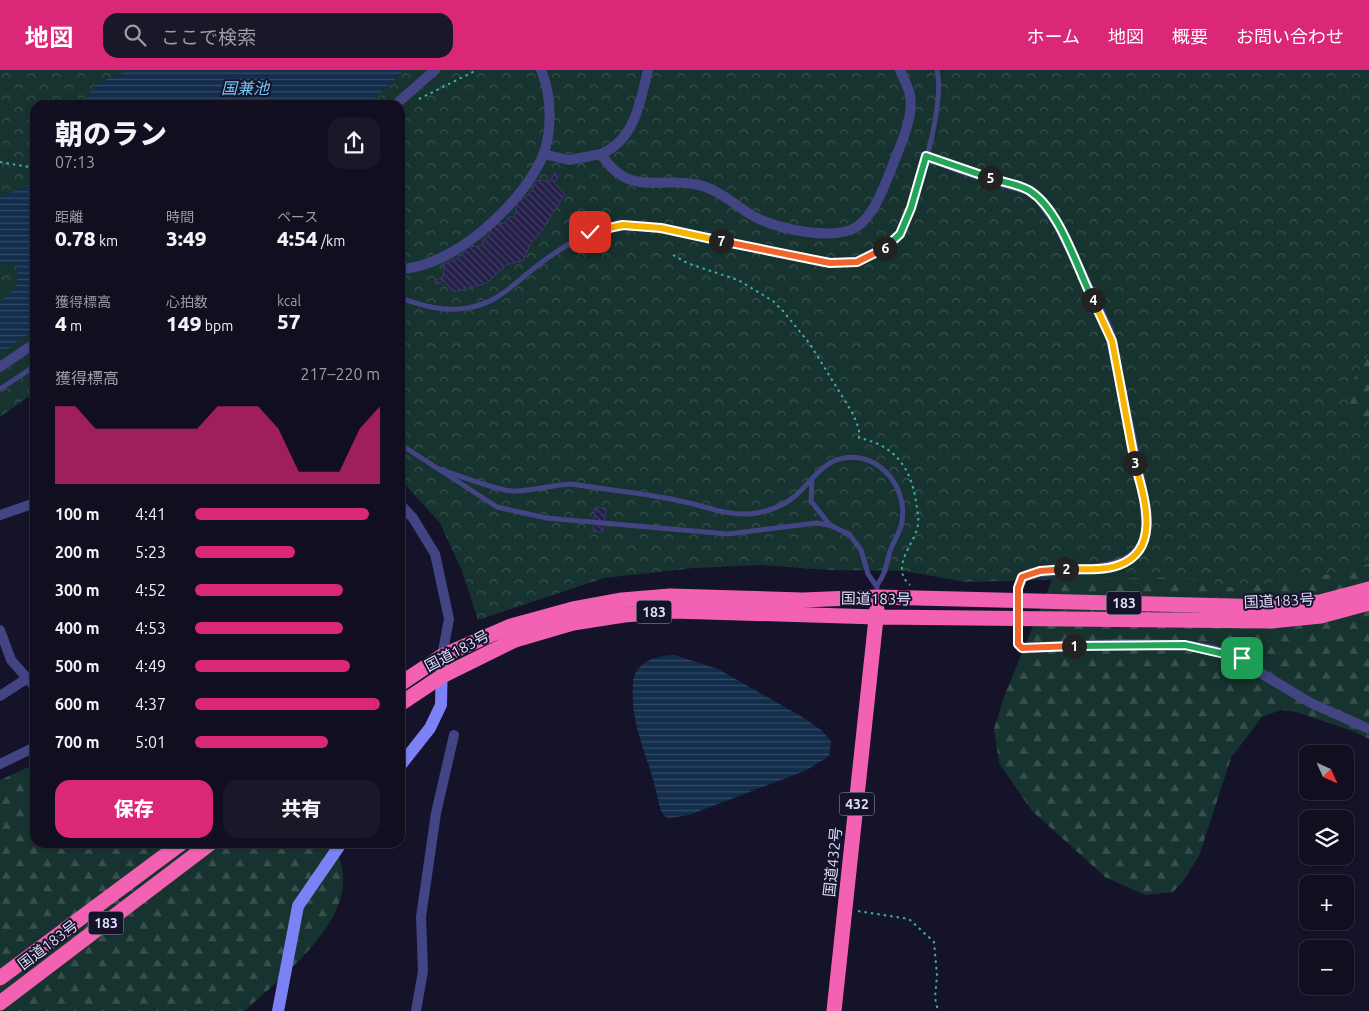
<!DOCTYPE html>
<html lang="ja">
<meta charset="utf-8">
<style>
body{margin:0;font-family:Ubuntu,"Noto Sans JP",sans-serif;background:#191728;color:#f1f3f6;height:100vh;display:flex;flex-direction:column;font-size:19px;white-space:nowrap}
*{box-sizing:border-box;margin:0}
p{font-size:16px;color:#9c9ca4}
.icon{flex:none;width:28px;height:28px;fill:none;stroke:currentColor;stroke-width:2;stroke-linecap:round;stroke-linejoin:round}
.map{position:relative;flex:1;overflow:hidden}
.drawer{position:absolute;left:30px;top:30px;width:375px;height:748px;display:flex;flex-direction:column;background:#100e1f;border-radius:15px;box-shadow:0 1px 4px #0004,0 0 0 1px #302e3d}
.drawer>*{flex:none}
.needle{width:32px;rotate:135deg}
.controls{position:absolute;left:1299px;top:675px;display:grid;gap:10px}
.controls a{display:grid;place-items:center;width:55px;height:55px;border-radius:10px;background:#100e1f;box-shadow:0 1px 4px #0004,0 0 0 1px #302e3d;font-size:25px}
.pin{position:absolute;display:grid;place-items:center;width:42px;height:42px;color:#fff;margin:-21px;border-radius:10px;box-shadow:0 2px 8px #0006}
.km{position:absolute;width:25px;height:25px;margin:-12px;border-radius:50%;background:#222;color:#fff;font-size:14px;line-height:25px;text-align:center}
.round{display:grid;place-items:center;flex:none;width:52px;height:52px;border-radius:15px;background:#191728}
.head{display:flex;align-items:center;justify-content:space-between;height:85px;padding:0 25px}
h1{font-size:28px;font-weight:800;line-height:38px}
.stats{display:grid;grid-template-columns:repeat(3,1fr);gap:8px;height:85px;padding:5px 25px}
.stats div{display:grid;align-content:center}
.stats b{font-size:21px;font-weight:800}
.stats small{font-size:14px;font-weight:400}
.stats p{font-size:14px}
.chart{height:140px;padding:10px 25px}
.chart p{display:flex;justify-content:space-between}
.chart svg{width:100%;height:90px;margin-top:5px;fill:#db2777;opacity:.7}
.primary-button{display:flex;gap:10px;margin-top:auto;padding:10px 25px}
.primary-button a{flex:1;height:58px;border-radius:15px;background:#db2777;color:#fff;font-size:20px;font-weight:800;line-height:58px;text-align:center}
.primary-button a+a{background:#191728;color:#f1f3f6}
ul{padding:0 25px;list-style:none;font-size:16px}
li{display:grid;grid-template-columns:80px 60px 1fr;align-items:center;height:38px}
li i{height:12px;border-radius:6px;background:#db2777}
header{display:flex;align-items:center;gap:30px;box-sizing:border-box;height:70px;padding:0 25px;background:#db2777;color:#fff}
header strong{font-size:24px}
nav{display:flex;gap:28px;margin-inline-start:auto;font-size:18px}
.search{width:350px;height:45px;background:#191728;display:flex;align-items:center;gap:12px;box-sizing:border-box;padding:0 18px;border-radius:15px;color:#9c9ca4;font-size:19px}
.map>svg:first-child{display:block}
</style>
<header>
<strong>地図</strong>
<div class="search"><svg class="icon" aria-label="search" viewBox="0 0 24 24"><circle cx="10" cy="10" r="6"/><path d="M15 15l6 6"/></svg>ここで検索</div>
<nav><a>ホーム</a><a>地図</a><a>概要</a><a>お問い合わせ</a></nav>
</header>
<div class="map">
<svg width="1369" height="941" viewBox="0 0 1369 941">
<defs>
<pattern id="forest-firs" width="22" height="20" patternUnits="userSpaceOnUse" patternTransform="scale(1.25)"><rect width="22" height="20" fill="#16332f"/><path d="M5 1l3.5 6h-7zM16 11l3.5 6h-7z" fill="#37504e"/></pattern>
<pattern id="park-crowns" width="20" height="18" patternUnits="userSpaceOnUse" patternTransform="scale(1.25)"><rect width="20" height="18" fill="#16332f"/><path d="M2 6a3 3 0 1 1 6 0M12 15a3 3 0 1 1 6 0" fill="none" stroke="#37504e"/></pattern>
<pattern id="water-rules" width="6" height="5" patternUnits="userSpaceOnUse" patternTransform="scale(1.25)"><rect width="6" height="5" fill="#132d4c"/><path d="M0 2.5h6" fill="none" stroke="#354b67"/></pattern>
<pattern id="building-back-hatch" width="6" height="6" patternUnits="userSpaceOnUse" patternTransform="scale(1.25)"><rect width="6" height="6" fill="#252049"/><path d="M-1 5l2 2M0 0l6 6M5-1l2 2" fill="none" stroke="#444064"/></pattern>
</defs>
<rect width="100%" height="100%" fill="#151329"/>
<!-- forest -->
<path fill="url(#forest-firs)" d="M1369 0V669L1355 662 1296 642 1281 640 1262 647 1231 688 1199 786 1183 811 1173 822 1145 825 1105 807 1032 741 999 693 994 659 1004 627 1117 351Z
M35 694V772L333 773C339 786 344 798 343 813 341 861 278 911 244 941H0V710Z"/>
<!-- park -->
<path fill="url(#park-crowns)" d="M0 0H1369V284L1348 319 1352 346 1369 351V494L1321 506 1234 518 1179 507 965 512 904 501 828 500 762 495 694 498 604 508 478 550 462 501 440 453 400 409V35H35V322L0 347Z"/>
<!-- water -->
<path fill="url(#water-rules)" d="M128 0H404L368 35H86C86 14 112 8 128 0Z
M35 112V259L0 284V233C14 220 20 215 17 195L11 192 0 194V127Z
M674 585 718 599 804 648 821 660 831 671 829 686 807 700 689 745 670 748 664 746C658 736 658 727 655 717 646 682 630 652 633 615 633 612 633 607 635 604 643 589 659 586 674 585Z"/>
<!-- building -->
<path fill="url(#building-back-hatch)" stroke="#3c3473" d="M555 102 559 105 554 113 565 124 541 162 530 174 524 190 506 195 487 213 454 222 444 211 436 214 435 210 443 207 444 194 459 187 469 177 480 176 484 172 482 171 490 164 492 155 504 153 510 146 512 148 515 145 517 133 530 123 537 110 550 111Z
M595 437 606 438 603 462 593 461Z"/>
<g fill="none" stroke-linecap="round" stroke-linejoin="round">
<!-- path -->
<path stroke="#3ab3a3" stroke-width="2" stroke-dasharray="2.5 4" stroke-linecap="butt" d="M419 29 477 0
M0 92 35 98
M673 185 687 193 738 210 773 231 783 241 810 274 853 344 859 359V368C894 375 911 397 916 432 917 439 919 447 918 455 915 474 889 497 910 515
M858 841 909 849 934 872 937 905 935 928 938 941"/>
<!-- lane -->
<path stroke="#424484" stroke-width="5" d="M400 228C419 234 439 241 459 239 494 237 511 216 537 196 562 176 589 160 621 156 647 152 678 161 703 167 745 176 788 184 830 193 850 192 867 190 884 179 889 175 897 168 900 162 918 132 945 33 937 0
M0 319 35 296
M400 374 497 437 546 448 728 464 816 453 829 455 849 464 861 480 868 504 877 517
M437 398C455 404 495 420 512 421 531 422 550 415 570 414 608 420 648 423 685 432 707 437 726 445 748 444 763 443 782 437 794 427 809 415 822 391 844 388 881 382 910 420 901 456 898 466 892 474 889 484 886 496 885 505 877 515
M812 410 811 431 829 454"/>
<!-- street -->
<path stroke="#424484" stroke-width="10" d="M395 35 435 0
M543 84 569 90 601 84C629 128 659 106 699 115 720 120 737 137 755 147 779 159 835 172 858 156 875 143 884 117 892 97 900 76 914 48 910 25 908 16 903 8 900 0
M601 84C635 70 640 32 648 0
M926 86 963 100 1028 120 1039 128 1059 156 1109 261 1146 437C1157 515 1078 494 1029 504L1023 507 1018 518
M400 199C453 197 519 136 541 90 553 64 552 26 541 0
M0 297 35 273
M400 434 413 448 435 484 449 549 442 586
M0 445 35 433
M0 560 11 590 35 617
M1018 563V574L1022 578 1120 574 1185 575 1214 580 1241 588 1252 598 1311 633 1369 659
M0 626 26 609
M0 694 35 677
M416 941 423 901 421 847 436 743 454 665"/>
<!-- secondary -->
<path stroke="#7c81f5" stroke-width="12" d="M400 696 430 658 441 635 442 586
M278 941 298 836 342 772"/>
<!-- highway -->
<path stroke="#f362b2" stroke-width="15" d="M400 614 442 586 511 556 573 539 622 530 670 526 803 530 877 527 1271 537 1320 532 1369 519
M400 634 442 606 515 570 573 553 624 545 673 541 877 547 1271 551 1321 546 1369 533
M0 908 183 772
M0 933 212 772
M834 941 877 539"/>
<!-- street-bridge -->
<path stroke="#424484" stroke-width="10" d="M1018 563V518"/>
</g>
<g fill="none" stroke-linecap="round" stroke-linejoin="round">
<!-- split-1 casing -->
<g stroke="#fff" stroke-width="10">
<path id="split-1" d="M1074 576 1185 575 1242 588"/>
</g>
<!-- split-2 casing -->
<g stroke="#fff" stroke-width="10">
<path id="split-2" d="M1066 499 1040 501 1022 507 1018 518V574L1022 578 1074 576"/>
</g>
<!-- split-3 casing -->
<g stroke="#fff" stroke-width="10">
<path id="split-3" d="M1066 499C1082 499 1103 501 1119 495 1163 479 1143 425 1135 393"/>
</g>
<!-- split-4 casing -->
<g stroke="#fff" stroke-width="10">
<path id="split-4" d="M1093 230 1112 271 1135 393"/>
</g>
<!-- split-5 casing -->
<g stroke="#fff" stroke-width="10">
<path id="split-5" d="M990 108C1002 112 1019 114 1030 121 1060 140 1077 198 1093 230"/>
</g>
<!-- split-6 casing -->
<g stroke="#fff" stroke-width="10">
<path id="split-6" d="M885 178 900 164 911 138 926 86 990 108"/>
</g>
<!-- split-7 casing -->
<g stroke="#fff" stroke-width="10">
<path id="split-7" d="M721 171 830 193 857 192 885 178"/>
</g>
<!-- split-8 casing -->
<g stroke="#fff" stroke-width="10">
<path id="split-8" d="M590 162 623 155 661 158 721 171"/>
</g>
<!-- split-1 -->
<use href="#split-1" stroke="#22a559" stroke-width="6"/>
<!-- split-2 -->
<use href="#split-2" stroke="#f0652b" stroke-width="6"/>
<!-- split-3 -->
<use href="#split-3" stroke="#f5b400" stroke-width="6"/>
<!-- split-4 -->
<use href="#split-4" stroke="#f5b400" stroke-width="6"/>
<!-- split-5 -->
<use href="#split-5" stroke="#22a559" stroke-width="6"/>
<!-- split-6 -->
<use href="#split-6" stroke="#22a559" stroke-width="6"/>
<!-- split-7 -->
<use href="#split-7" stroke="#f0652b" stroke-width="6"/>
<!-- split-8 -->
<use href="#split-8" stroke="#f5b400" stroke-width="6"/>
</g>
<g text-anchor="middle" stroke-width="4" stroke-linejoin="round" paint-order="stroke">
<!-- shield labels -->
<g fill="#151329" stroke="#a2a0bd" stroke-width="1">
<rect x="1106.5" y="521.5" width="35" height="23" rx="4"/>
<rect x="636.5" y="530.5" width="35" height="23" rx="4"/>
<rect x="839.5" y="722.5" width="35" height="23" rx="4"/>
<rect x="88.5" y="841.5" width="35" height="23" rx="4"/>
</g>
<g font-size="14" font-weight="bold" fill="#dfddfc">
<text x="1124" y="538">183</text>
<text x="654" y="547">183</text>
<text x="857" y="739">432</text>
<text x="106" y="858">183</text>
</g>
<!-- street labels -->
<g font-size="15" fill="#dfddfc" stroke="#151329">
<text transform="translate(876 529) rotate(1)" y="5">国道183号</text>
<text transform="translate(1279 531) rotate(-3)" y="5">国道183号</text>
<text transform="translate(457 581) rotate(-28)" y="5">国道183号</text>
<text transform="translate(833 792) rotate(-84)" y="5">国道432号</text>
<text transform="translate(48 875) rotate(-37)" y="5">国道183号</text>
</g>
<!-- water labels -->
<g font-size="16" font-style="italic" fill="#73c2f4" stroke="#151329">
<text x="245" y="24">国兼池</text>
</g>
</g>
</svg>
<div class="controls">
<a><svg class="needle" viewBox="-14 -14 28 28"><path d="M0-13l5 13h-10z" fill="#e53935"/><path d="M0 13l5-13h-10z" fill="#9c9ca4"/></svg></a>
<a><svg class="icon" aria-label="layers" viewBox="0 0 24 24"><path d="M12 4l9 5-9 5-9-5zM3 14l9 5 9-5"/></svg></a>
<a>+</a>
<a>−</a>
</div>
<div class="pin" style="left:1242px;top:588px;background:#1e9e55"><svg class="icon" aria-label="arrive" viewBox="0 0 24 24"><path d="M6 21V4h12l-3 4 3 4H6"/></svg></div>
<div class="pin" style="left:590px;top:162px;background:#d93025"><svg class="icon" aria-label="check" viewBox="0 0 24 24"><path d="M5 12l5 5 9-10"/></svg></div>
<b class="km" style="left:1074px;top:576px">1</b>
<b class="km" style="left:1066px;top:499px">2</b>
<b class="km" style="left:1135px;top:393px">3</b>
<b class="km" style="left:1093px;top:230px">4</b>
<b class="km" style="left:990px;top:108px">5</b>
<b class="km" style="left:885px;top:178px">6</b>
<b class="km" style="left:721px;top:171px">7</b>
<section class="drawer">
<div class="head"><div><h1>朝のラン</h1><p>07:13</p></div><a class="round"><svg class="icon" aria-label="share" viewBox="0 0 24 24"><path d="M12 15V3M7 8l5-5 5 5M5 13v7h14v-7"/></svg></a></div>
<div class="stats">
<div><p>距離</p><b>0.78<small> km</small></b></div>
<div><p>時間</p><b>3:49</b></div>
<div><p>ペース</p><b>4:54<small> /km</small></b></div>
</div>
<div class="stats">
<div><p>獲得標高</p><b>4<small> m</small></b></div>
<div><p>心拍数</p><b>149<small> bpm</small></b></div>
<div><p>kcal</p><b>57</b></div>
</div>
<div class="chart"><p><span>獲得標高</span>217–220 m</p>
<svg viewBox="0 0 160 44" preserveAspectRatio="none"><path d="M0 44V6L10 6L20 17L30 17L40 17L50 17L60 17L70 17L80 6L90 6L100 6L110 17L120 38L130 38L140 38L150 17L160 6V44z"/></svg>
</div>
<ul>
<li><b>100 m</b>4:41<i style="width:94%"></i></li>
<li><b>200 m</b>5:23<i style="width:54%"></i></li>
<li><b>300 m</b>4:52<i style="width:80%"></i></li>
<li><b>400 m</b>4:53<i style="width:80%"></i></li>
<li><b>500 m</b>4:49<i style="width:84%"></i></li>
<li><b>600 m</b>4:37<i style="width:100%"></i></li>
<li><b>700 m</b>5:01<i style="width:72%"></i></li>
</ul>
<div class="primary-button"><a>保存</a><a>共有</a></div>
</section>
</div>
